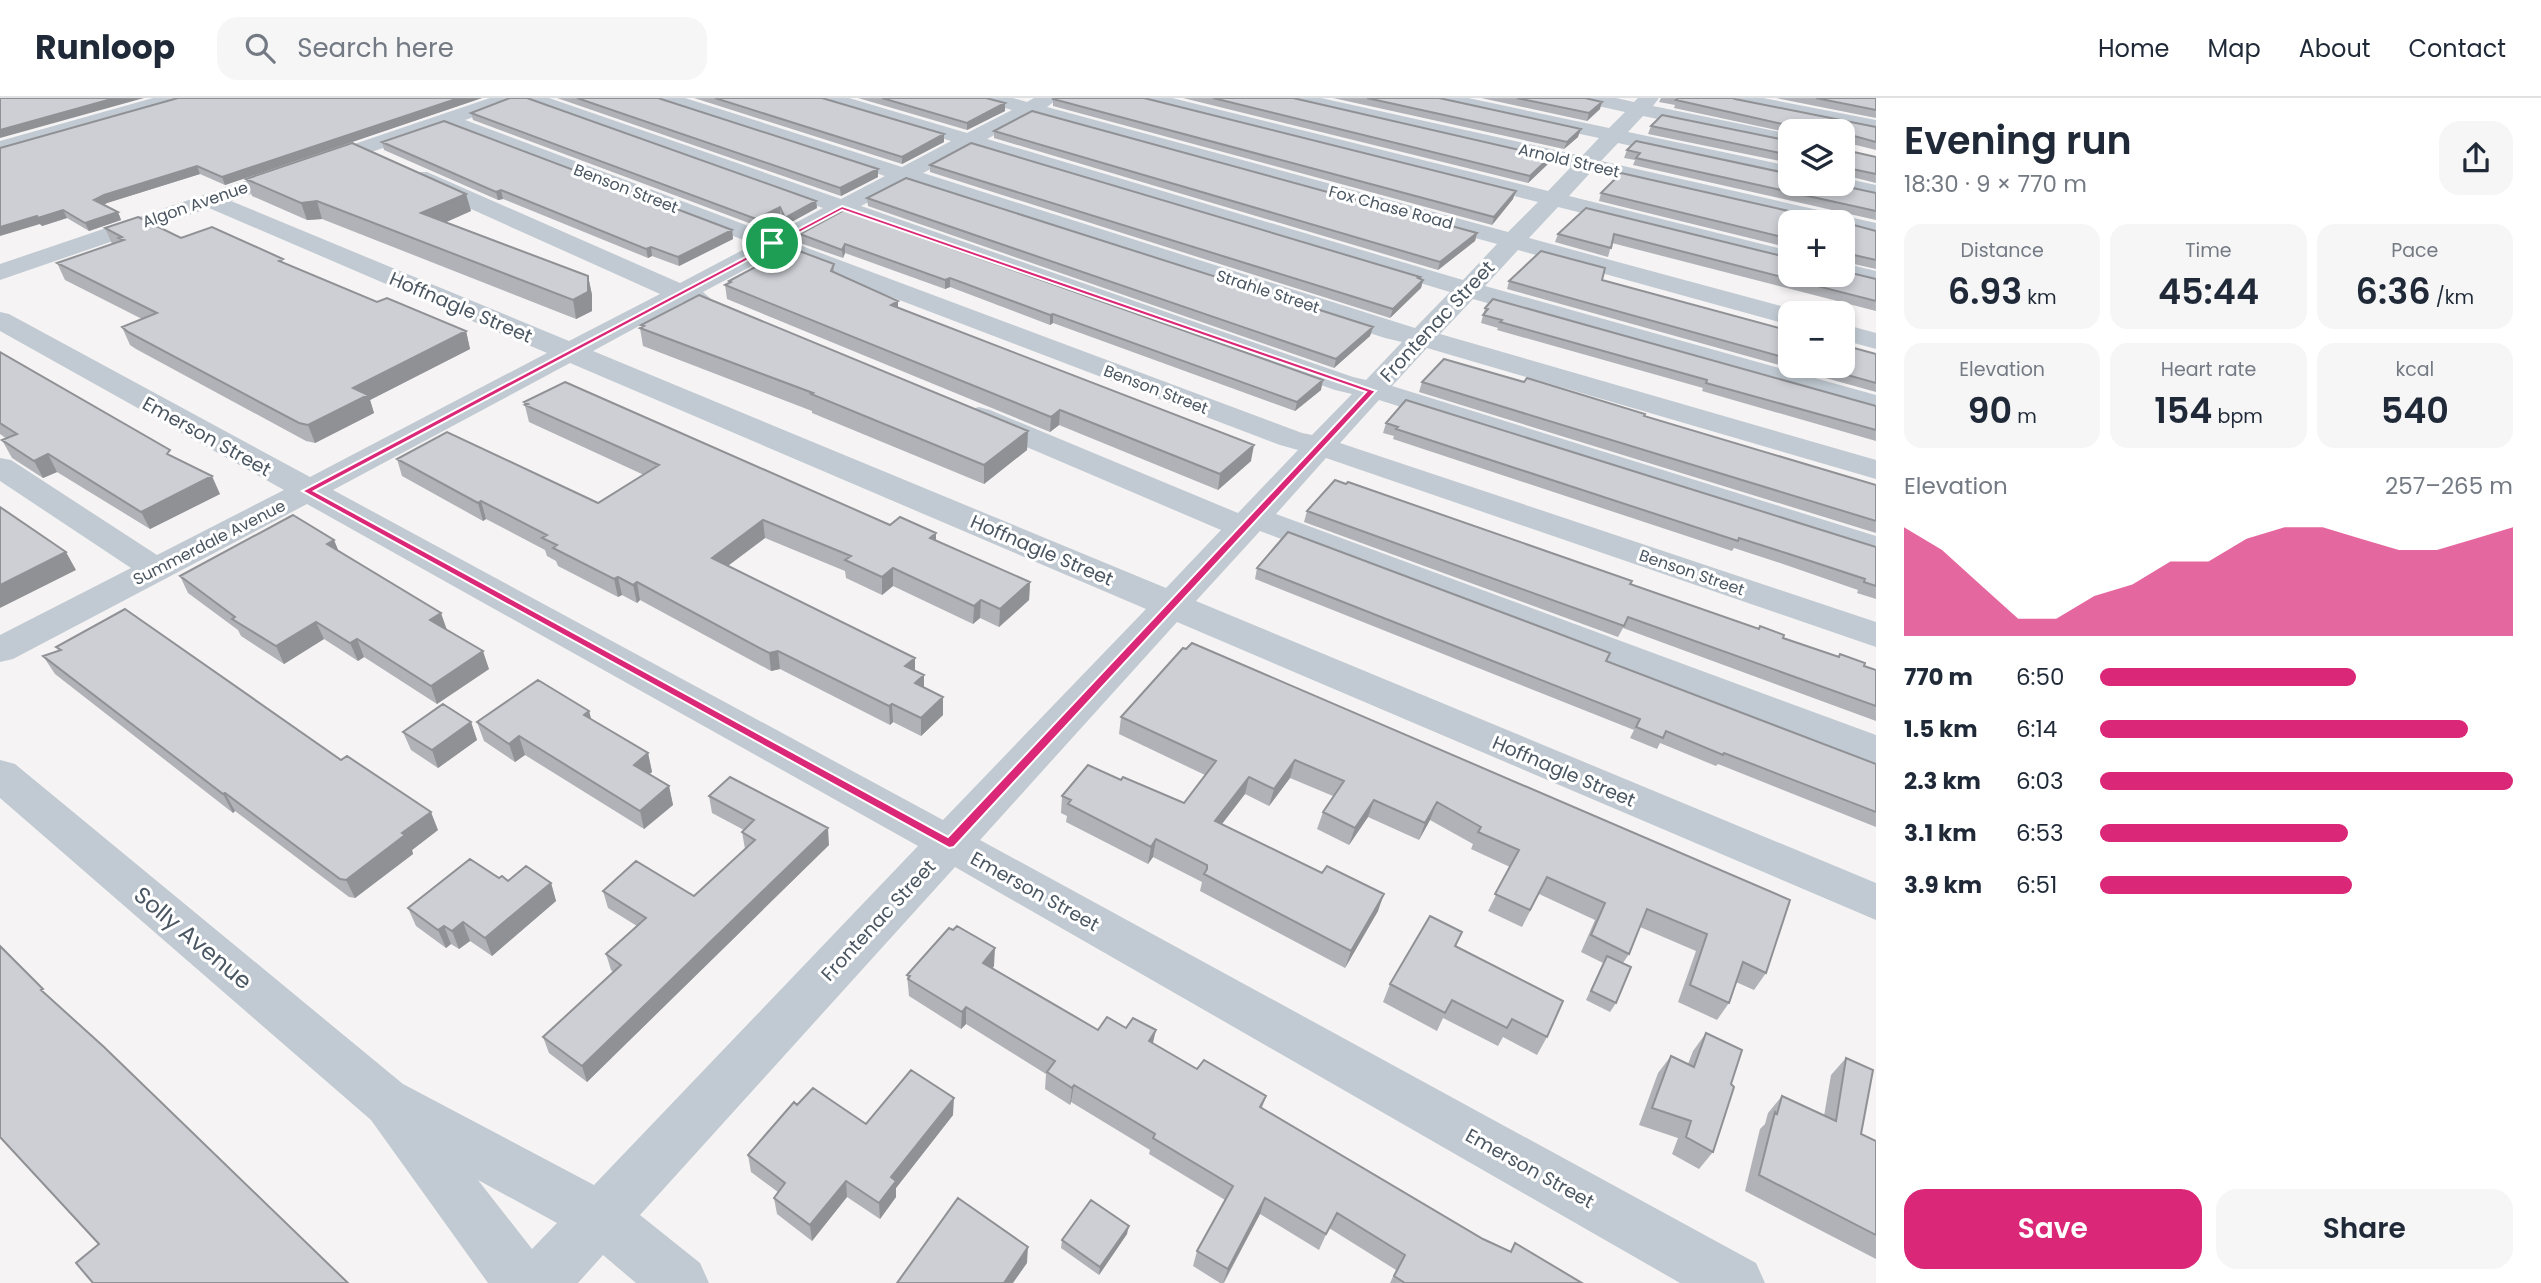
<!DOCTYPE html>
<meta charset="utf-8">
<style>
body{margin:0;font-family:Poppins,sans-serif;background:#f6f6f7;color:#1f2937;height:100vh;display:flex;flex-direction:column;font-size:26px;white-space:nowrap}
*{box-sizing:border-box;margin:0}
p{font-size:23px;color:#747a83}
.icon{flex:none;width:38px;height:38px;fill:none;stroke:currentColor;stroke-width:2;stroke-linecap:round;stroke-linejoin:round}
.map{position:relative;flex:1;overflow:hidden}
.panel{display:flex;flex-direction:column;background:#fff;width:665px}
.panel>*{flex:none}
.buttons{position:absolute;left:1778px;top:21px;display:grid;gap:14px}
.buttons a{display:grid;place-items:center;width:77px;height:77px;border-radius:14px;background:#fff;box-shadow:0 4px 10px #0003;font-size:35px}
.pin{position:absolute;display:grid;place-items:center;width:60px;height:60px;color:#fff;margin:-30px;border:4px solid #fff;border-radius:50%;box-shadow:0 2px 7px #0007}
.round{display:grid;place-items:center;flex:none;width:74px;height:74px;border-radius:21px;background:#f6f6f7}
.overview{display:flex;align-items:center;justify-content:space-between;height:119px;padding:0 28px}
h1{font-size:38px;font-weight:600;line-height:52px}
.metrics{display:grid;grid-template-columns:repeat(3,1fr);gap:10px;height:119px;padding:7px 28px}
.metrics div{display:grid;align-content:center;border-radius:18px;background:#f6f6f7;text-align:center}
.metrics b{font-size:35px;font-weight:600}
.metrics small{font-size:19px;font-weight:400}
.metrics p{font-size:19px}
.chart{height:196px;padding:14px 28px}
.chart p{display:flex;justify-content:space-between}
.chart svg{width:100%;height:126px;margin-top:7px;fill:#db2777;opacity:.7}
.action{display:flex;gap:14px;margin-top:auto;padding:14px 28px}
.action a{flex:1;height:80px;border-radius:21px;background:#db2777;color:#fff;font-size:28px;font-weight:600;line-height:80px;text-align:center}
.action a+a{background:#f6f6f7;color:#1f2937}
ul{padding:0 28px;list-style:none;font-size:23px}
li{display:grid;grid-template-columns:112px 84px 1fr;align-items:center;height:52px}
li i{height:18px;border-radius:9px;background:#db2777}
header{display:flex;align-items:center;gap:42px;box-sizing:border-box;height:98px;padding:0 35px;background:#fff;border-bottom:2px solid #e0e1e3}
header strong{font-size:33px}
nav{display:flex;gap:38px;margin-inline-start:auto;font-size:24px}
.search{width:490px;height:63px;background:#f6f6f7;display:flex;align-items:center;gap:18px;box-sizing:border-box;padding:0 24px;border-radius:21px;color:#747a83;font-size:26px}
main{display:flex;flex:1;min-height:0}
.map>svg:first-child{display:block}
</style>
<header>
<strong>Runloop</strong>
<div class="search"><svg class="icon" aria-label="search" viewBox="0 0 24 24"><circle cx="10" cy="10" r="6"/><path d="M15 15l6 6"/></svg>Search here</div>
<nav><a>Home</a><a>Map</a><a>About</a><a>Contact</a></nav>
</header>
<main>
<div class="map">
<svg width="1876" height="1185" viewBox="0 0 1876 1185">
<rect width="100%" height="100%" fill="#f5f3f3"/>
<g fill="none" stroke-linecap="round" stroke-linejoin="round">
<!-- minor -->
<path fill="#c1cad2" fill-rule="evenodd" d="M153 0H185L182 4 0 56V43Z
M490 0H519L516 4 465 22 773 137 823 110 523 4 520 0H549L841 101 885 78 658 4 655 0H685L902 69 951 43 821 4 818 0H849L967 35 1012 12 984 4 981 0H1013L1027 4 1034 0H1059L1047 9 1508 134 1538 104 1141 4 1138 0H1172L1548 93 1571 69 1295 6 1285 0H1321L1582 58 1599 40 1440 6 1430 0H1468L1609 30 1625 14 1580 4 1577 0H1616L1634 4 1638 0H1659L1653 8 1790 36V48L1643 18 1628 34 1790 68V82L1618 45 1601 63 1876 125V139L1843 131V124H1812L1591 74 1569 98 1790 153V167L1558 109 1529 140 1799 213 1801 215H1790V227L1518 152 1485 188 1876 297V315L1473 201 1440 236 1876 362V381L1427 250 1392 288 1876 438V459L1379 302 1340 345 1876 524V549L1326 360 1276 416 1876 637V666L1260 433 1196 503 1876 785V822L1177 524 980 742 1756 1165 1765 1185H1680L955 769 640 1117 700 1165 709 1185H636L603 1157 578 1185H488L371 1022 0 700V662L15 666 403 986 594 1087 918 748 307 406 13 561 0 564V537L131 470 0 383V360L11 362 157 457 284 392 0 233V214L9 216 310 379 547 255 209 110 0 182V166ZM1031 17 1497 146 1463 182 987 41ZM446 28 754 146 680 185 427 74H411L408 79 411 84 660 196 569 243 231 103ZM971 50 1450 194 1415 230 923 75ZM906 85 1385 240 1402 244 1366 282 1353 279 861 108ZM844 118 1335 292 1352 296 1312 337 1302 335 794 145ZM776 155 1280 347 1298 352 1238 415 990 312 979 309 968 312 964 318 968 324 1221 432 1166 490 593 253 683 204 697 208 706 206 710 200 703 194ZM570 265 1146 511 943 722 333 392ZM478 1082 557 1125 532 1151Z
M1723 0H1763L1876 22V34L1733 6Z
M1843 80 1876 87V101L1831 91 1828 86H1843Z
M1843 165 1876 173V189L1834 178 1843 177Z
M1843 226 1876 235V251L1843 242Z"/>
</g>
<!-- wall -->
<path fill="#b0b2b7" d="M178 0H482L225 87 200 76 107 105 104 107 118 114 121 122 89 133 67 120 42 128 40 126Z
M557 0H658L878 71V79L841 98Z
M694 0H822L944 44 902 66Z
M858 0H986L1005 13 967 32Z
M1183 0H1293L1550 59 1548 66 1528 85Z
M1333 0H1439L1578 39 1564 51Z
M1481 0H1585L1600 11 1587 23Z
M1661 0H1733L1735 1 1876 29V52L1844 44 1845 52 1876 59V85L1844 77 1843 79V33H1790V35L1674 10 1675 7 1659 4Z
M1776 0H1876V20Z
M1053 1 1513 101 1492 127 1053 8Z
M471 15 816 103 817 110 786 127 780 116 757 128 473 22Z
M1651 28 1790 43V65L1648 36Z
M994 33 1477 135 1475 143 1438 172 994 40Z
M382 44 732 132 733 141 679 168 652 158 648 160 503 101 498 102 384 52Z
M1627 52 1876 95V122L1633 67 1635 62 1624 60Z
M930 67 1423 182 1421 190 1390 220 930 74Z
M246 81 466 96 471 113 446 124 588 178 592 197V213L576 221 322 121 307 122 252 98Z
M1601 95 1846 125 1876 133V171L1845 164 1790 124V150L1599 103Z
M867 100 1373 229 1370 238 1334 270 868 108Z
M1586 110 1876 181V213L1612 145 1608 159 1555 144 1558 136Z
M844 112 1321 292 1295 313 1053 225 1050 227 950 189 945 191 845 155 843 160 800 145V136Z
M105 130 181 140 285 166 377 204 466 233 470 251 370 302 374 315 315 345 306 343 136 251 130 247 122 229 142 221 65 182 57 165 112 146Z
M834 166V174L898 210 1251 363 1218 392 1059 327 1050 334 727 201 725 187 729 185V183Z
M1602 182 1790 233V268H1843L1876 256V294L1507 191 1509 183Z
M1485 210 1876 308V343L1702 293 1703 290 1497 232 1498 230 1481 225Z
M641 227 1028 333 1027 352 984 386 812 315V313L643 248 640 230 641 229Z
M0 254 173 359 220 396 150 431 57 374 43 380 12 360 2 342 7 341 0 336Z
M1422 284 1644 319 1876 387V435L1419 294Z
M524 304 936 442 1030 484 1029 502 999 529 980 520 973 526 893 488 882 497 846 480 845 473 765 440 728 468 915 560V573L924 577V589L943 617 921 638 893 624 890 627 780 571 771 573 640 502 637 505 622 497 618 499 558 468 556 463 547 458 545 452 486 421 483 423 402 378 397 361 598 405 644 377 529 324Z
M1386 325 1876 449V501L1857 495 1858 492 1783 466 1734 450 1732 453 1393 341 1394 338 1383 335Z
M1307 413 1630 486 1876 572V623L1623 530 1618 539 1304 424Z
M334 442 338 452 447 532 489 571 437 606 364 559 358 563 324 541 284 566 241 538 238 532 188 495 180 478Z
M1257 470 1606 564 1876 666V729L1718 666 1716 668 1660 645 1657 651 1630 640 1634 632 1255 481Z
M56 549 438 732 412 752 413 756 355 800 349 799 235 713 233 715 55 576 43 558 59 553Z
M1183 550 1790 802 1766 875 1754 892 1736 884 1729 905 1717 922 1678 904 1696 853 1640 829 1629 856 1623 865 1616 905 1610 914 1586 902 1603 865 1581 854 1595 822 1539 796 1522 829 1488 813 1510 769 1471 751 1473 746 1430 722 1419 742 1368 719 1349 747 1317 731 1323 714 1333 698 1290 680 1269 708 1245 696 1222 726 1378 813 1345 870 1200 793 1202 784 1153 759 1148 766 1066 724 1067 718 1061 715 1062 698 1121 682 1184 705 1205 677 1119 636 1121 619Z
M589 613 591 621 648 655 652 674 649 676 669 688 673 707 644 731 525 657 515 664 484 643 477 624Z
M471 624 477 642 438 670 411 652 403 634Z
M709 698 829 747 587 984 549 955 543 939 613 874 611 872 606 856 637 828 608 810 603 793 694 798 745 751 742 734 744 732 712 715Z
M499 780 508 783 551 785 556 803 492 858 470 843 459 851 451 846 446 850 416 828 408 810Z
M1456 848 1547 939 1537 957 1503 939 1498 948 1443 920 1437 933 1383 904 1390 886Z
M994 868 993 870 1098 932 1153 946 1197 971 1266 998 1262 1010 1483 1141 1510 1153 1515 1145 1582 1185H1390L1396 1172 1329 1130 1319 1152 1260 1116 1224 1185H1220L1193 1168 1197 1153 1225 1102 1149 1056 1150 1052 1071 1004 1070 1007 1045 991 1046 976 966 926 961 931 909 898 907 877Z
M1706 935 1731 986 1713 1054 1699 1071 1672 1056 1678 1040 1639 1027 1658 975 1671 958 1688 966 1693 953Z
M1846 960 1861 1036 1876 1043V1161L1745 1093 1760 1031 1765 1026 1768 1015 1782 998 1824 1018 1831 977Z
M797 1007 866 1026 953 1017 896 1090V1099L880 1121 847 1099 812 1143 777 1116 774 1100 778 1094 751 1074 748 1057Z
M1127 1136 1099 1177 1061 1150 1062 1142Z"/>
<!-- shaded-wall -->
<path fill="#909195" d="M115 0H144L0 40V32Z
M459 0H482L225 87 222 79Z
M1602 4 1600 11 1587 23 1589 15Z
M1005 5V13L967 32V25Z
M1581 31 1578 39 1564 51 1567 44Z
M944 36V44L902 66V59Z
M1550 59 1548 66 1528 85 1530 78Z
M197 68 200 76 107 105 98 110 94 102 104 97Z
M878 71V79L841 98 840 90Z
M501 92 503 101 498 102 496 94Z
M1516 93 1513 101 1492 127 1494 119Z
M466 96 471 113 426 133 421 115Z
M317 103 322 121 307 122 301 105Z
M816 103 817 110 786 127 785 120Z
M780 109V116L757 128 756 121Z
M63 112 67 120 42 128 40 126 0 138V129L37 118Z
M118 114 121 122 89 133 85 125Z
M732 132 733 141 679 168 678 159Z
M1477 135 1475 143 1438 172 1440 164Z
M845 146V155L843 160 842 152Z
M651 149 652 158 648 160 646 151Z
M588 178 592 197V213L576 221 573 202Z
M1420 179 1418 186 1423 182 1421 190 1390 220 1393 211Z
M950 180V189L945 191V182Z
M898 203V218L891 207Z
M1053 216V225L1050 227V217Z
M1373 229 1370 238 1334 270 1336 261Z
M466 233 470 251 370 302 374 315 315 345 308 327 353 290Z
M1323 282 1321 292 1295 313 1297 304Z
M1060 312 1059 327 1050 334 1051 319Z
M1028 333 1027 352 984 386V367Z
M1254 347 1251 363 1218 392 1220 376Z
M48 356 57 374 43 380 34 363Z
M212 378 220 396 150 431 141 414Z
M481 403 486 421 483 423 478 405Z
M763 422 765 440 714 478 712 460Z
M936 435V452L930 440Z
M334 442 341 459 327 446Z
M66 454 76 472 0 510V487Z
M893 470V488L882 497V479Z
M618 479 622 497 618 499 614 481Z
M637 484 640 502 637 505 633 487Z
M1030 484 1029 502 999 529 1000 511Z
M981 502 980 520 973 526 974 508Z
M441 515 447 532 430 522Z
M316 524 324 541 284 566 276 548Z
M357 541 364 559 358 563 350 545Z
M483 553 489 571 437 606 431 588Z
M778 553 780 571 771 573 769 555Z
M915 560V578L905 568Z
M924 577V595L915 585Z
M943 599V617L921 638V620Z
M892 606 893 624 890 627 889 608Z
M589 613 594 632 584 617Z
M471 624 477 642 438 670 432 652Z
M519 638 525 657 515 664 509 646Z
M648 655 652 674 638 686 634 667Z
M1295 662 1290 680 1269 708 1274 691Z
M1249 679 1245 696 1211 740 1215 723Z
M669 688 673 707 644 731 640 713Z
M225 695 235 713 233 715 223 696Z
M1374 702 1368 719 1349 747 1355 730Z
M1437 704 1430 722 1419 742 1425 725Z
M431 714 438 732 412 752 413 756 355 800 346 782 402 735Z
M828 730 829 747 587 984 582 968Z
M1156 741 1153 759 1148 766 1151 749Z
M551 785 556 803 492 858 485 840Z
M1384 796 1378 813 1345 870 1351 853Z
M463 824 470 843 459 851 452 833Z
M444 828 451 846 446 850 438 832Z
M995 850 994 868 983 882V865Z
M966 909V926L961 931 962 914Z
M1156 932 1152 949 1149 943Z
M1074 987 1071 1004 1070 1007 1072 990Z
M954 1000 953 1017 896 1090V1099L880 1121 879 1105 891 1079Z
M846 1083 847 1099 812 1143 810 1127Z
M1265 1100 1260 1116 1223 1185 1228 1171Z
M1129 1128 1127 1136 1099 1177 1100 1169Z
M1028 1149 1027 1165 1013 1185H1004Z"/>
<!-- building -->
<path fill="#cdcfd5" stroke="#909195" stroke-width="2" d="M0 0H115L0 32Z
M178 0H459L222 79 197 68 104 97 94 102 118 114 85 125 63 112 38 120 37 118 0 129V50Z
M510 0H527L816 103 785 120 780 109 756 121 471 15Z
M577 0H658L878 71 840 90Z
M715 0H822L944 36 902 59Z
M882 0H986L1005 5 967 25Z
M1054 0H1144L1516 93 1494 119 1053 1Z
M1213 0H1293L1550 59 1530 78Z
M1367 0H1439L1581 31 1567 44Z
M1517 0H1585L1602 4 1589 15Z
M1679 0H1733L1735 1 1876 29V44L1847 36 1844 39 1845 52 1876 59V76L1847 70 1844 76H1843V33H1796V29L1676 2Z
M1816 0H1876V12Z
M1032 13 1477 135 1440 164 994 33Z
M1662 17 1790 43V57L1651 28Z
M444 23 732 132 678 159 651 149 646 151 501 92 496 94 382 44Z
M1636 43 1790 76V86H1834L1876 95V113L1636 60 1640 55 1627 52Z
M352 45 466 96 421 115 588 178V194L573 202 317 103 301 105 246 81Z
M971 45 1420 179 1418 180 1423 182 1393 211 930 67Z
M1621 75 1815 119H1844L1846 125 1876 133V162L1845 155V166L1843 167V124H1790V141L1601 95Z
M906 80 1373 229 1336 261 867 100Z
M1586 110 1790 160V177H1843V173L1876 181V203L1614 136 1611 150 1558 136Z
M844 112 1323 282 1297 304 1053 216 1050 217 950 180 945 182 845 146 842 152 800 136Z
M138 119 181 140 212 129 283 161 279 163 377 204 387 200 466 233 353 290 368 297 308 327 299 325 128 234 122 229 157 215 57 165 124 142 119 140 122 139 105 130Z
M791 150 834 166 831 173 898 203 891 207 1254 347 1220 376 1060 312 1051 319 725 187 731 184 729 183Z
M1541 153 1605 170 1602 182 1790 233V261L1509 183Z
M699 197 1028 333 984 367 811 296 813 295 640 230 644 228 641 227Z
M1493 201 1876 308V332L1706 285 1707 282 1500 224 1502 222 1483 217 1488 211 1485 210Z
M1843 247 1876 256V285L1815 268H1843Z
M0 254 170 352 167 356 212 378 141 414 48 356 34 363 2 342 17 336 0 325Z
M1444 261 1524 284 1527 280 1645 316 1644 318 1876 387V423L1422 284Z
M565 284 890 427 900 419 936 435 930 440 1030 484 1000 511 981 502 974 508 893 470 882 479 845 462 851 458 763 422 712 460 915 560 905 568 924 577 915 585 943 599 921 620 892 606 889 608 778 553 769 555 637 484 633 487 618 479 614 481 553 450 557 447 542 440 547 437 481 403 478 405 397 361 447 334 598 405 659 367 525 307 528 306 524 304Z
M1406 302 1876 449V488L1864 484 1865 481 1789 456 1739 440 1738 443 1396 331 1398 329 1386 325Z
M1335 382 1346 386 1348 384 1632 483 1630 486 1759 531 1760 528 1784 537 1783 540 1839 559 1840 556 1865 565 1864 568 1876 572V608L1628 519 1624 528 1307 413Z
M0 409 66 454 0 487Z
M293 417 334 442 327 446 441 515 430 522 483 553 431 588 357 541 350 545 316 524 276 548 232 521 235 519 180 478Z
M1288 434 1610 555 1606 563 1876 666V714L1724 655 1723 657 1666 633 1663 640 1636 629 1640 621 1257 470Z
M125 511 341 662 347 658 431 714 402 735 405 737 346 782 340 781 225 695 223 696 43 558 61 552 56 549Z
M1192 545 1790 802 1766 875 1743 864 1729 905 1690 887 1707 836 1647 811 1629 856 1591 837 1605 805 1547 779 1530 812 1495 796 1519 752 1478 734 1481 729 1437 704 1425 725 1374 702 1355 730 1323 714 1344 683 1295 662 1274 691 1249 679 1215 723 1322 775 1327 768 1384 796 1351 853 1204 776 1207 771V767L1156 741 1151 749 1068 706 1071 702 1062 698 1088 667 1121 682 1123 679 1184 705 1216 663 1121 619 1183 550 1186 551Z
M538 582 589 613 584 617 648 655 634 667 669 688 640 713 519 638 509 646 477 624Z
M443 606 471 624 432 652 403 634Z
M730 679 828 730 582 968 543 939 621 867 606 856 646 820 603 793 636 763 694 798 755 742 742 734 754 722 709 698Z
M470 761 499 780 502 778 508 783 526 768 551 785 485 840 463 824 452 833 444 828 438 832 408 810Z
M1430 818 1462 834 1455 848 1563 903 1547 939 1512 921 1507 930 1452 902 1445 915 1390 886Z
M957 828 995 850 983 865 1098 932 1107 919 1126 930 1133 920 1156 932 1149 943 1197 971 1204 962 1266 998 1260 1009 1483 1141 1511 1154 1515 1145 1582 1185H1405L1394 1178 1405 1157 1337 1115 1326 1136 1265 1100 1228 1171 1197 1153 1233 1088 1153 1040 1155 1036 1074 987 1072 990 1047 974 1055 963 966 909 962 914 908 881 910 878 907 877 949 830 953 832Z
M0 848 43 891 41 892 104 949 348 1185H93L76 1165 99 1146 0 1039Z
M1607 858 1631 869 1616 905 1591 893Z
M1706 935 1742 952 1731 986 1734 989 1713 1054 1686 1039 1691 1023 1652 1010 1671 958 1694 969Z
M1846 960 1873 972 1861 1036 1876 1043V1137L1759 1077 1775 1014 1777 1016 1782 998 1836 1023Z
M911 972 954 1000 891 1079 896 1083 879 1105 846 1083 810 1127 774 1100 785 1085 748 1057 794 1004 797 1007 813 990 866 1026Z
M958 1100 1028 1149 1004 1185H897Z
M1091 1102 1129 1128 1100 1169 1062 1142Z"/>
<!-- route -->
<path fill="#db2777" stroke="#fff" stroke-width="2" fill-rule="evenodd" d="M842 108 1376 293 954 749 949 750 302 393ZM842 112 1366 294 948 739 314 393Z"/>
<g text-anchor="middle" stroke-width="6" stroke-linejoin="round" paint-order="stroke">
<!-- far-street labels -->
<g font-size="16" fill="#4a5661" stroke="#fff">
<text transform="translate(1569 62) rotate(13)" y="6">Arnold Street</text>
<text transform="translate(626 90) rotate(21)" y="6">Benson Street</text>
<text transform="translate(195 106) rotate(-19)" y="6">Algon Avenue</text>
<text transform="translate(1391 109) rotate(15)" y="6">Fox Chase Road</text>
<text transform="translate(1268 193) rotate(18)" y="6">Strahle Street</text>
<text transform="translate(1156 291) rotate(21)" y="6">Benson Street</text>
<text transform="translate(209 444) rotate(-27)" y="6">Summerdale Avenue</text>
<text transform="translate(1692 474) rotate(19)" y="6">Benson Street</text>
</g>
<!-- street labels -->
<g font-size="19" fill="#4a5661" stroke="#fff">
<text transform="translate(461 209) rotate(23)" y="7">Hoffnagle Street</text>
<text transform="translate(1437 223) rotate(-47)" y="7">Frontenac Street</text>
<text transform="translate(207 338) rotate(29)" y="7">Emerson Street</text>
<text transform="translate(1042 452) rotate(23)" y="7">Hoffnagle Street</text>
<text transform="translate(1564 673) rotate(23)" y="7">Hoffnagle Street</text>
<text transform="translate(1035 793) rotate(29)" y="7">Emerson Street</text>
<text transform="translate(878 822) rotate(-47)" y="7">Frontenac Street</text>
<text transform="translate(1530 1070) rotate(29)" y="7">Emerson Street</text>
</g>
<!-- near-street labels -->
<g font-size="23" fill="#4a5661" stroke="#fff">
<text transform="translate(193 840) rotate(40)" y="8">Solly Avenue</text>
</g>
</g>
</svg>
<div class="buttons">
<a><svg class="icon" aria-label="layers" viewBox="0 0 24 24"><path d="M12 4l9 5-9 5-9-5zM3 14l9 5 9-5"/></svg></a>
<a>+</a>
<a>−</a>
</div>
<div class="pin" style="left:772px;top:145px;background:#1e9e55"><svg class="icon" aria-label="arrive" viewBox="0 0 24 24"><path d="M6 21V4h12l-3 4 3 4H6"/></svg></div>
</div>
<section class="panel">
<div class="overview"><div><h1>Evening run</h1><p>18:30 · 9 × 770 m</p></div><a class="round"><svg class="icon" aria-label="share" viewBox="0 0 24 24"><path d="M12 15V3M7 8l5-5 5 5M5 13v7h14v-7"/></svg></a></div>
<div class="metrics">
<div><p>Distance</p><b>6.93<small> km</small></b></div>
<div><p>Time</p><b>45:44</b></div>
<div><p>Pace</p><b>6:36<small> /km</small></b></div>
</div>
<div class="metrics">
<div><p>Elevation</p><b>90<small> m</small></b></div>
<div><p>Heart rate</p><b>154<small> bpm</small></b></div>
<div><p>kcal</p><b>540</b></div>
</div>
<div class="chart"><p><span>Elevation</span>257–265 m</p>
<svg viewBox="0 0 160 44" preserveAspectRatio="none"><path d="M0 44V6L10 14L20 26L30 38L40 38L50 30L60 26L70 18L80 18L90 10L100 6L110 6L120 10L130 14L140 14L150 10L160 6V44z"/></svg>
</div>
<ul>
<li><b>770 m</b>6:50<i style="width:62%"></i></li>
<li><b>1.5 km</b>6:14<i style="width:89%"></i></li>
<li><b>2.3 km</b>6:03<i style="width:100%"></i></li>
<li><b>3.1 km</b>6:53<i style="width:60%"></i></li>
<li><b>3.9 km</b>6:51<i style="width:61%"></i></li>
</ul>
<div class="action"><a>Save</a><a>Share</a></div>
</section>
</main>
